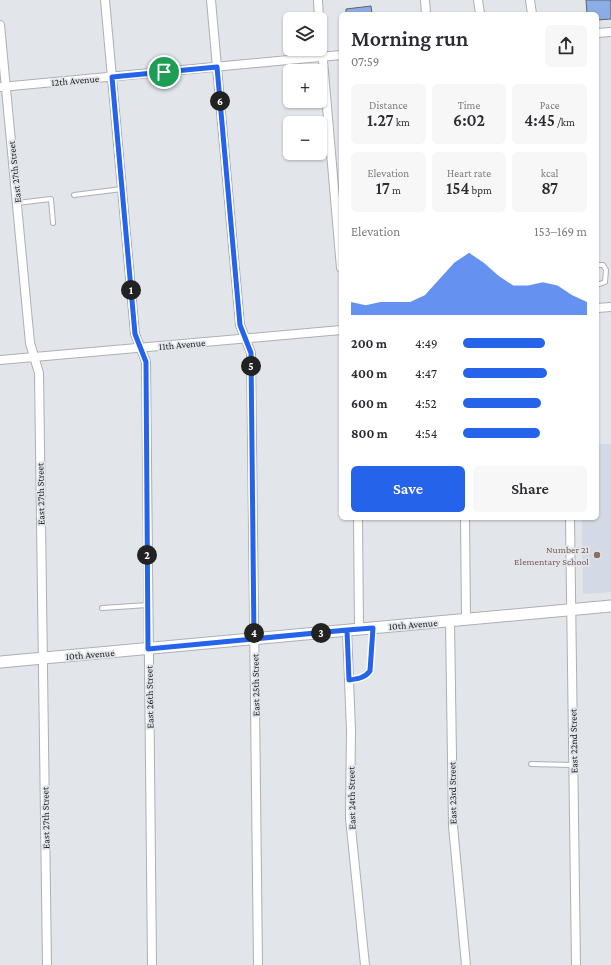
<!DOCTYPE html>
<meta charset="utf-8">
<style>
body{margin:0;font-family:"Crimson Pro",serif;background:#f7f7f7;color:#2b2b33;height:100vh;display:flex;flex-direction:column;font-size:15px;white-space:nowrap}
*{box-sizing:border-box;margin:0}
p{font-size:13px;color:#7c7c81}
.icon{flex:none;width:22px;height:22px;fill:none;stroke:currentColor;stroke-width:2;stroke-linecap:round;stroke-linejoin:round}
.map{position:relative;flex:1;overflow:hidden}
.sheet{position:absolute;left:339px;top:12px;width:260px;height:508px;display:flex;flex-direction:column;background:#fff;border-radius:6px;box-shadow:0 1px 3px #0004}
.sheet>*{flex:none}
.fabs{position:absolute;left:283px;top:12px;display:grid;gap:8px}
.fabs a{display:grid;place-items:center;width:44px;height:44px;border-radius:6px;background:#fff;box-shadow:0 1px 3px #0004;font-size:20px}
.pin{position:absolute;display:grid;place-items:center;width:34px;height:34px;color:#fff;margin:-17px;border:2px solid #fff;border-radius:50%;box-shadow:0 1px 4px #0007}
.km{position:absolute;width:20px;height:20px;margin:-10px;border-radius:50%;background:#222;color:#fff;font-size:11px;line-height:20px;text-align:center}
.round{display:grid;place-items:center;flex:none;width:42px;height:42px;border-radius:6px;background:#f7f7f7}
.headline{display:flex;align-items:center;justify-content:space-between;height:68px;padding:0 12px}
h1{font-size:22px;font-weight:600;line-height:30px}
.stats{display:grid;grid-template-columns:repeat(3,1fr);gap:6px;height:68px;padding:4px 12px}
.stats div{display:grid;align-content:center;border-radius:6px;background:#f7f7f7;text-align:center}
.stats b{font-size:17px;font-weight:600}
.stats small{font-size:11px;font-weight:400}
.stats p{font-size:11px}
.chart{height:112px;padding:8px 12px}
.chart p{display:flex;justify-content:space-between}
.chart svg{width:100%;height:72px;margin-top:4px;fill:#2563eb;opacity:.7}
.cta{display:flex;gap:8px;margin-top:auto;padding:8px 12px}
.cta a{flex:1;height:46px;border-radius:6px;background:#2563eb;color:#fff;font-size:16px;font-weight:600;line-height:46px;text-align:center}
.cta a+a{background:#f7f7f7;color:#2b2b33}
ul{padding:0 12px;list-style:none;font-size:13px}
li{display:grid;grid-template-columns:64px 48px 1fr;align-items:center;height:30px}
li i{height:10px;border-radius:5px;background:#2563eb}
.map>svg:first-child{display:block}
</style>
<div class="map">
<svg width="611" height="965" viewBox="0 0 611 965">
<rect width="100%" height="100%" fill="#e2e5ea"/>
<!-- built -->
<path fill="#d3d9e5" d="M597 444H611V592L583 594 582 518H597Z"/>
<!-- building -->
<path fill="#8bace5" stroke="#606367" d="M586 0H611V19L597 20V14H587Z
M371 6 372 14H346V9Z"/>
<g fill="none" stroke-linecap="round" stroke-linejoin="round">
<!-- lane casing -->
<g stroke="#adafb4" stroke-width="6">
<path id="lane" d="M74 195 122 189
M17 203 51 199 53 223
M597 265H603L606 270 605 282 597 285
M102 608 148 605
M349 680C357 679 365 678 370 671L373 628
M531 764 573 765"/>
</g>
<!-- street casing -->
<g stroke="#adafb4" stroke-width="10">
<path id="street" d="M105 0 135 334 146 362 152 965
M211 0 240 325 251 353 258 965
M318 0 319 19
M425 0 426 14
M478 0 480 14
M530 0 532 14
M0 25 30 343 39 373 47 965
M320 26 341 268
M597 33 611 32
M1 87 341 55
M597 308 611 307
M0 360 341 330
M358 518 359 629
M465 518 466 619
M570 518 576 965
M450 621 453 826 466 965
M347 630 351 730 350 818 365 965"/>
</g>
<!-- secondary casing -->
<g stroke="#adafb4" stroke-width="13">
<path id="secondary" d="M0 662 611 606"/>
</g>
<!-- lane -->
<use href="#lane" stroke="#fff" stroke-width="4"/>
<!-- street -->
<use href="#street" stroke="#fff" stroke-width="8"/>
<!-- secondary -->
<use href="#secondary" stroke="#fff" stroke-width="11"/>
</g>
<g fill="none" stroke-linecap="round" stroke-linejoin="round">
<!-- route casing -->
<g stroke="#fff" stroke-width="8">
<path id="route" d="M164 72 112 77 135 334 146 362 148 649 347 630 349 680C357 679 365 678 370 671L373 628 347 630 254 639 251 353 240 325 217 67 164 72"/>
</g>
<!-- route -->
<use href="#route" stroke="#2563eb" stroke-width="5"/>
</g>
<!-- markers -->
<circle fill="#8d6e63" stroke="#e2e5ea" stroke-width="1.5" cx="597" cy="555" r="4"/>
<g text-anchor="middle" stroke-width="3.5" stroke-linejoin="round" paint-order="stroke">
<!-- street labels -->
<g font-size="10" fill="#1b1c1e" stroke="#e2e5ea">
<text transform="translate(75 80) rotate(-5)" y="4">12th Avenue</text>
<text transform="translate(14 172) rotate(-96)" y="4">East 27th Street</text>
<text transform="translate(182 344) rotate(-5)" y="4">11th Avenue</text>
<text transform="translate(40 494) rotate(-91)" y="4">East 27th Street</text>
<text transform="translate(413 624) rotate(-5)" y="4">10th Avenue</text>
<text transform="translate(90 654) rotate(-5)" y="4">10th Avenue</text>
<text transform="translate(255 685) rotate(-91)" y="4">East 25th Street</text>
<text transform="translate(149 697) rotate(-91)" y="4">East 26th Street</text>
<text transform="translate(573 741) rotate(-91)" y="4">East 22nd Street</text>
<text transform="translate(452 793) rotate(-91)" y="4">East 23rd Street</text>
<text transform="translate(351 798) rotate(-91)" y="4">East 24th Street</text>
<text transform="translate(45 818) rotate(-91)" y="4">East 27th Street</text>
</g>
<!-- education labels -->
<g font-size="10" fill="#785e54" stroke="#e2e5ea" text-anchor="end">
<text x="589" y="553">Number 21<tspan x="589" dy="12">Elementary School</tspan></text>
</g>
</g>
</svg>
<div class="fabs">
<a><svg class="icon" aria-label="layers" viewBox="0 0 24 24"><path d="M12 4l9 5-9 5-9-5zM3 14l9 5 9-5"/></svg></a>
<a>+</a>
<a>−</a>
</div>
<div class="pin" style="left:164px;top:72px;background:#1e9e55"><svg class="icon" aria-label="arrive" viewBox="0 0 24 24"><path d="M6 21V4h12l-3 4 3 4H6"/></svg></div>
<b class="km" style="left:131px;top:290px">1</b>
<b class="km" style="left:147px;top:555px">2</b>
<b class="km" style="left:321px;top:633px">3</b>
<b class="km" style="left:254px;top:633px">4</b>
<b class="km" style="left:251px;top:366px">5</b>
<b class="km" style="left:220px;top:101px">6</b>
<section class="sheet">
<div class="headline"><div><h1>Morning run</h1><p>07:59</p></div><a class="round"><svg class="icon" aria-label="share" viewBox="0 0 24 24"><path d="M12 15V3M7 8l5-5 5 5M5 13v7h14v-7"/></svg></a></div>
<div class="stats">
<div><p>Distance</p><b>1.27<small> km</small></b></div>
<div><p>Time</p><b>6:02</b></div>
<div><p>Pace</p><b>4:45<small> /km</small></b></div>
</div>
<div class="stats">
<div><p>Elevation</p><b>17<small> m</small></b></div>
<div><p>Heart rate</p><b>154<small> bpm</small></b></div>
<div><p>kcal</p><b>87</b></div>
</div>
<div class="chart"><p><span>Elevation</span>153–169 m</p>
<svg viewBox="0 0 160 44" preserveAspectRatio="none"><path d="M0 44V36L10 38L20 36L30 36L40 36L50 32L60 22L70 12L80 6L90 12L100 20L110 26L120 26L130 24L140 26L150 32L160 36V44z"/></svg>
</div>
<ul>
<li><b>200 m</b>4:49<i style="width:66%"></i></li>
<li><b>400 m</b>4:47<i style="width:68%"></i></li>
<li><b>600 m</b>4:52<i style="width:63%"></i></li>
<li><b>800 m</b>4:54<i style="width:62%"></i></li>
</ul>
<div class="cta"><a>Save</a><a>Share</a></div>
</section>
</div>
